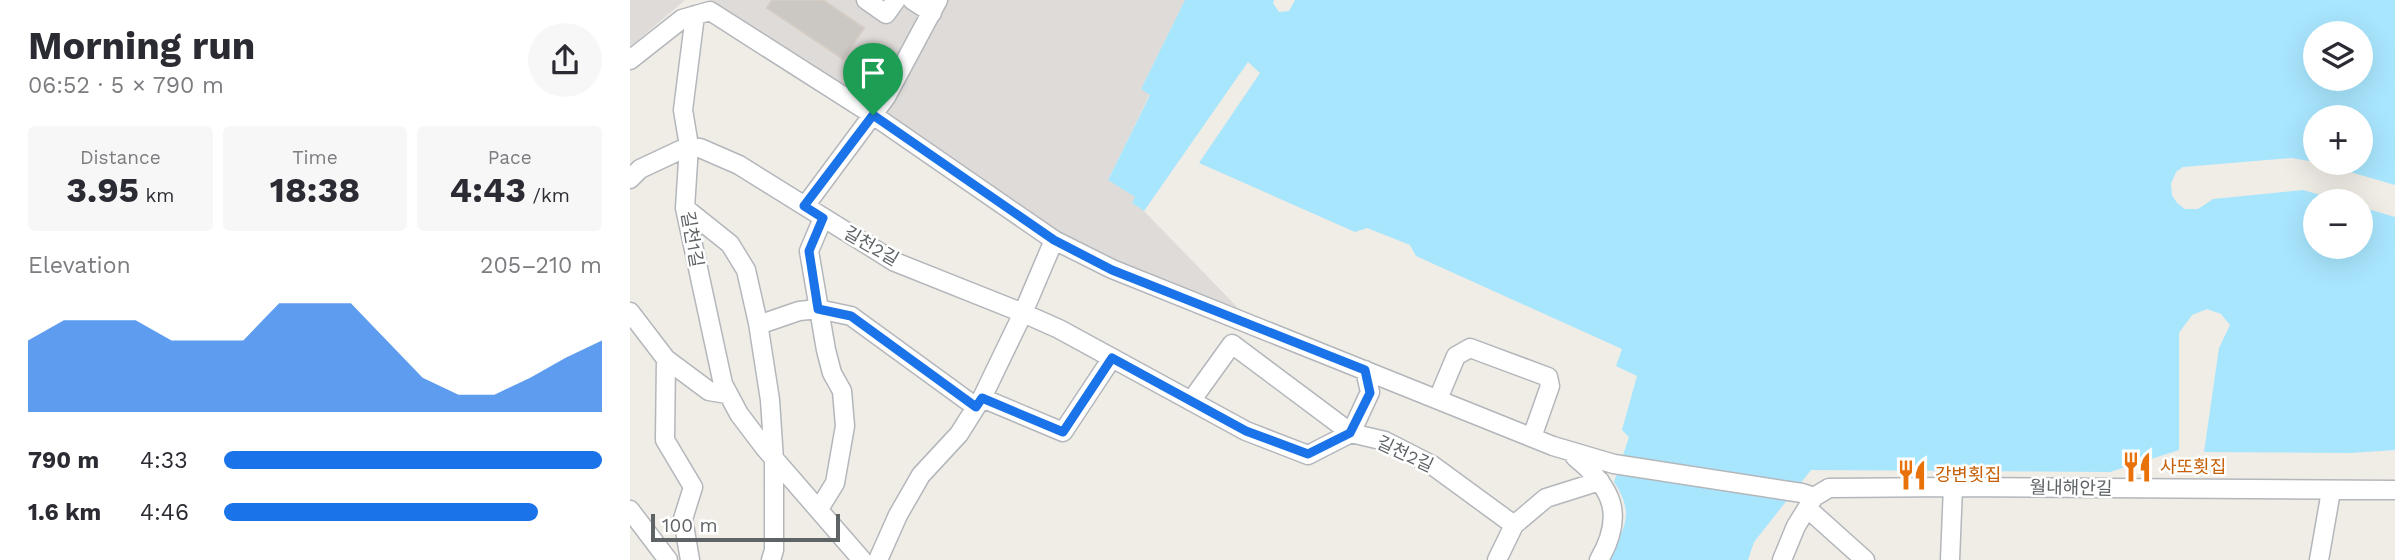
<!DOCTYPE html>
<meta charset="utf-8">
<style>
body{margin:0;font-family:"Work Sans","Noto Sans KR",sans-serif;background:#f7f7f7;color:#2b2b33;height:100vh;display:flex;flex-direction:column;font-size:26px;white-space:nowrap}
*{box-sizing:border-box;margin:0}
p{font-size:23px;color:#7c7c81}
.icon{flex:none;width:38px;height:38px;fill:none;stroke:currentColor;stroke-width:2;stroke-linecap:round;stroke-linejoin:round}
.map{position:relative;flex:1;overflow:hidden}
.drawer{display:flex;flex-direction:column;background:#fff;width:630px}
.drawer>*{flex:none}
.buttons{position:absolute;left:1673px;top:21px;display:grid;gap:14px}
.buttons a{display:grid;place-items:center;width:70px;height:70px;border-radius:50%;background:#fff;box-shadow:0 7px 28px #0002;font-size:35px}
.scale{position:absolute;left:21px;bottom:18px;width:189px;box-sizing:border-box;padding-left:7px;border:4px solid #5e6366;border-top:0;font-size:19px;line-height:24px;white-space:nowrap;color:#5e6366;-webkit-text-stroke:5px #fff;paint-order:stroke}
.pin{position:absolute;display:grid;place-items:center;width:60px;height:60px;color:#fff;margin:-72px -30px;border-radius:50% 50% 50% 0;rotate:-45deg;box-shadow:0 0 7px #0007}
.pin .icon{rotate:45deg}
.round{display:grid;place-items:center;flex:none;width:74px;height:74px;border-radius:37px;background:#f7f7f7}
.head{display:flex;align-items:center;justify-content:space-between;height:119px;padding:0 28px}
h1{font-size:38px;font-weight:700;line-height:52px}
.stats{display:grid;grid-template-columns:repeat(3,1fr);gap:10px;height:119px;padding:7px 28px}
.stats div{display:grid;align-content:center;border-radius:7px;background:#f7f7f7;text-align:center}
.stats b{font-size:35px;font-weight:700}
.stats small{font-size:19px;font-weight:400}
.stats p{font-size:19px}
.chart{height:196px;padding:14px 28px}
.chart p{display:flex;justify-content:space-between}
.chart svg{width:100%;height:126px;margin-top:7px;fill:#1a73e8;opacity:.7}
ul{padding:0 28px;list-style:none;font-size:23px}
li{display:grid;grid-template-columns:112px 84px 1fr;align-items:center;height:52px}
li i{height:18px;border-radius:9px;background:#1a73e8}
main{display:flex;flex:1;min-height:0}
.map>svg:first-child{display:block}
</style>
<main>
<section class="drawer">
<div class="head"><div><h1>Morning run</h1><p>06:52 · 5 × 790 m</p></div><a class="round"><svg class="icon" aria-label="share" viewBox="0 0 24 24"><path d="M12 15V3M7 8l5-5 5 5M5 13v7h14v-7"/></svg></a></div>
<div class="stats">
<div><p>Distance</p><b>3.95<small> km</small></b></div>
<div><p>Time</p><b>18:38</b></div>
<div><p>Pace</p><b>4:43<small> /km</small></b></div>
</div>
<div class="chart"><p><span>Elevation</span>205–210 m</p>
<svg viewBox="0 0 160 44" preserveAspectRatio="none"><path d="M0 44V19L10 12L20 12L30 12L40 19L50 19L60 19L70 6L80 6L90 6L100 19L110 32L120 38L130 38L140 32L150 25L160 19V44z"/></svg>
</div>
<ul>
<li><b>790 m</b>4:33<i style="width:100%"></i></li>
<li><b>1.6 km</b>4:46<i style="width:83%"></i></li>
</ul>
</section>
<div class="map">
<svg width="1765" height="560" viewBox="0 0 1765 560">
<rect width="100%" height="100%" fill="#f0ece6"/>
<!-- industrial -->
<path fill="#dfdbd8" d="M0 0H55L0 47Z
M79 0H555L511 89 520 94 478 180 506 197 502 203 514 211 608 308 452 249Z"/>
<!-- water -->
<path fill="#a8e6fe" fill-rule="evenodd" d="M555 0H644L643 3 649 12 659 11 665 0H1765V185L1689 163H1731V117H1685V162L1662 158 1553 167 1546 172 1541 184 1542 195 1547 203 1555 209H1568L1583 199 1673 190 1711 201H1685V247H1731V207L1765 217V450L1720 453 1574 452 1589 348 1600 325 1591 314 1577 309 1562 315 1549 333V450L1480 472 1181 470 1124 542 1118 560H977C994 529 1006 515 984 482L999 437 992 430 1007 376 986 366 992 349 786 256 780 245 737 228 725 232 569 163 630 73 618 62 514 211 502 203 505 197 478 180 520 95 511 89ZM1685 33H1731V79H1685Z"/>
<!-- building -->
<path fill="#cbc7c2" stroke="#d5cdc4" stroke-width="2" d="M142 0H193L234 28 213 59 137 8Z"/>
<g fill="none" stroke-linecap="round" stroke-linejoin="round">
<!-- minor casing -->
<g stroke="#b3b7bb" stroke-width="21">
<path id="minor" d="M236 0 256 14 266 0
M282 0 302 13
M65 15 53 110 59 146 55 208 93 384 109 414 134 447 232 560
M0 60 52 19 80 11 243 115 424 240 482 269 923 446 984 464 1172 493 1184 497
M0 179 10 169 59 146 70 148 109 165 265 262 393 313 424 240
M175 206 256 97 308 0
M55 208 100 244 116 270 128 323 140 400 144 460V550L141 560
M0 312 36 359 79 391 97 394
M128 323 137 322 169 311 188 309 221 316 346 407
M482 358 433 432 352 398 393 313 429 329 616 431 678 455 721 433 755 441 802 465 884 525
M36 359 35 440 63 487 53 519 60 560
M808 399 826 356 840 348 918 377 920 386 902 437
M561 401 602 344 721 433 740 392 735 370
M945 457C983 488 995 515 969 560
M1177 508 1235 560
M189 509 205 483 215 426 212 391 202 373 196 350 179 251 193 218
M0 510 38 560
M248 560 268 515 291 475 329 434 351 399
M867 560 884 525 916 498 970 481
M1152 560 1166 526 1184 497 1199 488 1323 487 1765 490
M1320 560 1323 487
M1689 560 1701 491"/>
</g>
<!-- minor -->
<use href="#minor" stroke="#fff" stroke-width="18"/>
</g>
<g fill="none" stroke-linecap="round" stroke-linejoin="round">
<!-- route casing -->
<g stroke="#fff" stroke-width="14">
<path id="route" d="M243 115 424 240 482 270 735 370 740 393 720 433 678 454 616 431 482 358 433 432 352 398 346 407 221 316 188 309 179 251 193 218 174 206Z"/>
</g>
<!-- route -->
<use href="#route" stroke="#1a73e8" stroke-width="9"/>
</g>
<!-- icons -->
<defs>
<g id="restaurant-bare" transform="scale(2.415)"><path d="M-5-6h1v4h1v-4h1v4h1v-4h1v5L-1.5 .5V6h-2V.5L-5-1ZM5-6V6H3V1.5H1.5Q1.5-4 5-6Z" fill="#e8710a" stroke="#fff" stroke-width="2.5" paint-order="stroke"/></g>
</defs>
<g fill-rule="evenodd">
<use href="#restaurant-bare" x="1507" y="467"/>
<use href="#restaurant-bare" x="1282" y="475"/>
</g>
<g text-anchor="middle" stroke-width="5" stroke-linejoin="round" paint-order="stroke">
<!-- street labels -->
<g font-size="18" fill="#5e6366" stroke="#fff">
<text transform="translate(62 239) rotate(80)" y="6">길천1길</text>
<text transform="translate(241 246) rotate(30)" y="6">길천2길</text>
<text transform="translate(775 454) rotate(25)" y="6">길천2길</text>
<text transform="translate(1441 488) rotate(1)" y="6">월내해안길</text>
</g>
<!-- food labels -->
<g font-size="18" fill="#c56008" stroke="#fff" text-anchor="start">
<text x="1530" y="473">사또횟집</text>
<text x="1305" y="481">강변횟집</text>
</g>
</g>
</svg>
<div class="buttons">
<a><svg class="icon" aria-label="layers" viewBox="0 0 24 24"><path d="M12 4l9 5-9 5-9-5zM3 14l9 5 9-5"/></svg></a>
<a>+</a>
<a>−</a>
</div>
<div class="scale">100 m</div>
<div class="pin" style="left:243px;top:115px;background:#1e9e55"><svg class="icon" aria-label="arrive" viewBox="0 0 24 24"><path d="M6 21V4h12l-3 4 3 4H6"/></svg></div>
</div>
</main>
